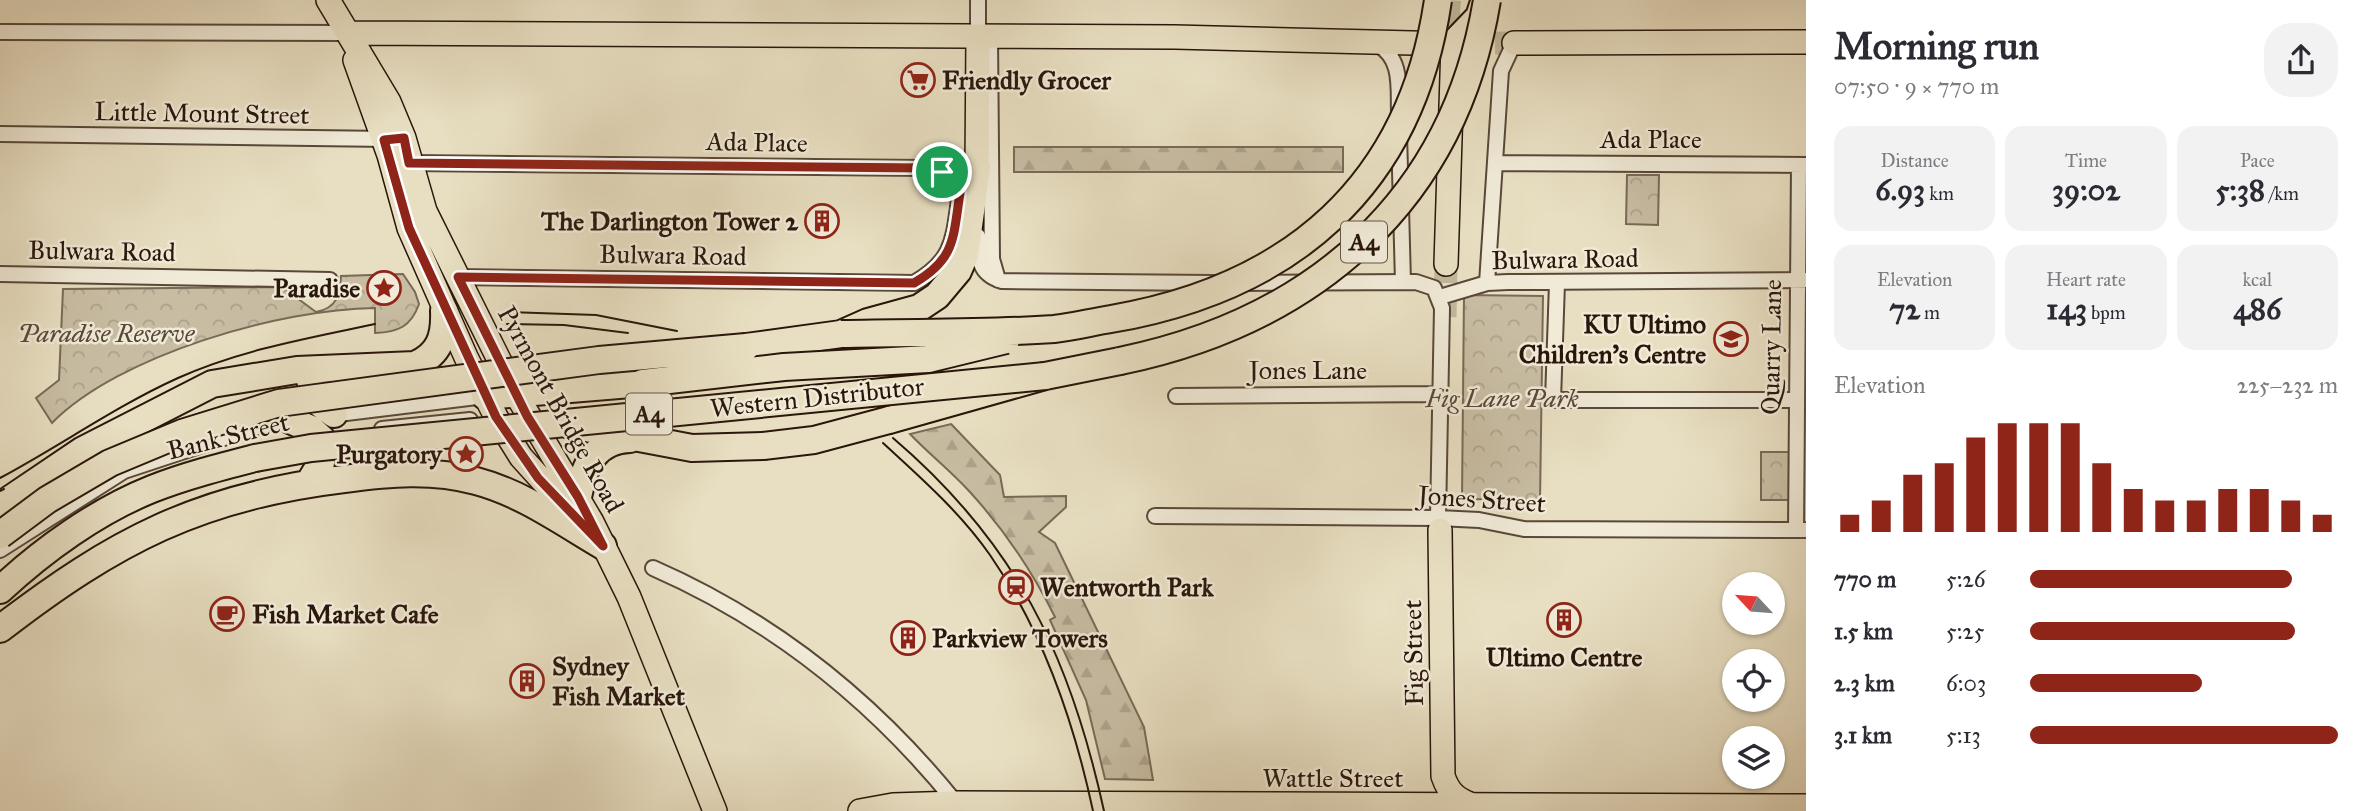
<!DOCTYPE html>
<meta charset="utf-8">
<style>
body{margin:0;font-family:"IM FELL Great Primer",serif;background:#f2f2f3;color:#2b2b33;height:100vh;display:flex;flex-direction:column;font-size:26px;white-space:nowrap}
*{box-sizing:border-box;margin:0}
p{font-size:23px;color:#7c7c81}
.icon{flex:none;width:38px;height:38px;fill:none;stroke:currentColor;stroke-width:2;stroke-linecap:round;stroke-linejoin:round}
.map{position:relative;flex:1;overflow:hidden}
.drawer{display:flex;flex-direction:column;background:#fff;width:560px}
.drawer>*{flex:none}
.needle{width:46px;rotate:296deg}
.controls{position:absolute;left:1722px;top:572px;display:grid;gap:14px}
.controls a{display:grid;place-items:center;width:63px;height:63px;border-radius:50%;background:#fff;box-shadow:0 2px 5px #0004;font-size:35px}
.pin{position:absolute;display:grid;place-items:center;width:60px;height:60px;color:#fff;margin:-30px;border:4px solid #fff;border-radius:50%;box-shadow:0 2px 7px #0007}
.round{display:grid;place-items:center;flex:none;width:74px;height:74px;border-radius:28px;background:#f2f2f3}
.headline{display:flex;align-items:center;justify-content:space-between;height:119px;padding:0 28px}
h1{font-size:38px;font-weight:700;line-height:52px}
.figures{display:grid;grid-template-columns:repeat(3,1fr);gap:10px;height:119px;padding:7px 28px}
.figures div{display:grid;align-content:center;border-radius:18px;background:#f2f2f3;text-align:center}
.figures b{font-size:30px;font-weight:700}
.figures small{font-size:19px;font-weight:400}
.figures p{font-size:19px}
.chart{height:196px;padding:14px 28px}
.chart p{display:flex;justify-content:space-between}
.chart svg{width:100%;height:126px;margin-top:7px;stroke:#8f2418;stroke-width:6}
ul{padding:0 28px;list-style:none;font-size:23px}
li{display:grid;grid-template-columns:112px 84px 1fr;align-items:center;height:52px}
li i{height:18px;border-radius:9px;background:#8f2418}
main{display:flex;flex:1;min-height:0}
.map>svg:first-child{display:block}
</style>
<main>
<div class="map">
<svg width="1806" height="811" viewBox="0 0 1806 811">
<defs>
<pattern id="forest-firs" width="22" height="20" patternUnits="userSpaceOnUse" patternTransform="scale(1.75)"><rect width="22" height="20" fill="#c8bda3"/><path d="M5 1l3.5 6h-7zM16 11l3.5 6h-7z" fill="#aca28b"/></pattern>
<pattern id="park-crowns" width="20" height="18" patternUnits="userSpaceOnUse" patternTransform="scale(1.75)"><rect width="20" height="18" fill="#c8bda3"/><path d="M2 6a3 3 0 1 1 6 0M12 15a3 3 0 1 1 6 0" fill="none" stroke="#aca28b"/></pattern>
</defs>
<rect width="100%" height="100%" fill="#e8dfc2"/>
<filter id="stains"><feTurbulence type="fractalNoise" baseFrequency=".00286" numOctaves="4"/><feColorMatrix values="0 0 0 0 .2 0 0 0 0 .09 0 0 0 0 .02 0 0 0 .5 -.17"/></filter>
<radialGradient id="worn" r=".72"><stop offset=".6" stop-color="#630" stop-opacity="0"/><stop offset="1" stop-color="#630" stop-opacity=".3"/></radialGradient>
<!-- forest -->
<path fill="url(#forest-firs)" stroke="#786a57" stroke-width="2" d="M1014 147H1343V172H1014Z
M951 424 1000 475 1004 497 1066 496V507L1039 532 1055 543 1144 727 1153 780 1105 779 1086 700 1050 620 1055 617C1032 571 1004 529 969 491 951 471 929 454 910 434Z"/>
<!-- park -->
<path fill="url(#park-crowns)" stroke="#786a57" stroke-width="2" d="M1627 175H1659L1658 225 1626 224Z
M403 274 415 292 419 304C411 327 398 332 375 333V308C280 309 119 355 52 423L36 398 59 380 63 289 282 287 316 312C337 308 340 295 341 276Z
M1464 295 1543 296 1540 500 1462 499Z
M1761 452H1790L1789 500H1761Z"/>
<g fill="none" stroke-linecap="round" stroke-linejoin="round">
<!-- primary-tunnel -->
<path stroke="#c2b79d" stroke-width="23" stroke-dasharray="23 11" stroke-linecap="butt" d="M1461 44 1514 43
M1445 317 1446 264"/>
<!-- motorway-tunnel -->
<path stroke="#c2b79d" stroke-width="26" stroke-dasharray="26 13" stroke-linecap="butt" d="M1448 0 1447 13 1453 44"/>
<!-- minor casing -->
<g stroke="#594839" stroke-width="18">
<path id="minor" d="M0 32 348 33
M978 37V0
M990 37 992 259 998 280
M1377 44C1403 59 1398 87 1399 113
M1399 133 1403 282
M0 134 389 139
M409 163 925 168 942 172 960 193C953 237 956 259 914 283L458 277
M1496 163 1806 165
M978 236C978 257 978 274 1002 281L1214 283
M0 274 330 280
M1241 283 1416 282 1434 288 1442 308 1438 518
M1487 283 1501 71 1514 43
M1557 283 1553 400H1795
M1440 297 1487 283 1508 282 1806 280
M1176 396 1439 394
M330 415 485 396
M382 429 470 420
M1155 516 1438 518 1479 520 1524 529 1806 530
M1796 530 1799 165
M0 550 124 471 260 426 296 420
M653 568C774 621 873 700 956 803"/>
</g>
<!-- primary casing -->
<g stroke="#29160b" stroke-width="26">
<path id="primary" d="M328 0 389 102 404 138 425 211 516 394 592 522 629 597 715 811
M348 33 1175 37 1453 44 1446 264
M1514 43 1806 42
M355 60 389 155 409 228 466 357 496 417 521 457 586 529
M977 168 978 37
M1440 530 1443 776C1449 794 1457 799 1474 806
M860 811 893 805 956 803 1806 806"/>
</g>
<!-- motorway casing -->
<g stroke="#29160b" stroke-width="30">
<path id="motorway" d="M1453 44 1479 17 1484 2
M746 347 841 334 868 322 919 308 937 296 958 271 965 255 977 168
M310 380 318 402 334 414
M485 396 643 383
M889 420 1045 376 1120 361
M292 421 311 429 322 439 321 463 309 483
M570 425 692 448 763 446
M578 497C584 466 595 440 630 439
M0 506 83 450 212 384 297 370 415 365C440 354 445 336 444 311
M0 590C43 550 97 511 152 489 185 476 220 467 255 458
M0 629C114 541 200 496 344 479 389 473 432 469 476 481 522 493 562 522 603 546"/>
</g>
<!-- minor -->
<use href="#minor" stroke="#f0ead7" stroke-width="14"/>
<!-- primary -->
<use href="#primary" stroke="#e8dfc2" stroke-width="23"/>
<!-- motorway -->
<use href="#motorway" stroke="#e8dfc2" stroke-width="26"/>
<!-- tram -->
<path stroke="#29160b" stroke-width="2" d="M505 312 596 315 677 331
M507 324 564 325 628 333
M893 438C1016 543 1070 655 1104 811
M883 443C920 477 960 512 990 555 1042 630 1074 722 1093 811
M0 478C60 446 116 406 178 378 240 350 309 338 375 324
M0 491 4 489"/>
<!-- motorway-bridge casing -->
<g stroke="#29160b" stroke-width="30" stroke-linecap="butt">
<path id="motorway-bridge" d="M841 334C912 332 983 334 1054 329 1073 327 1092 322 1111 319 1291 288 1411 186 1438 0
M1120 361C1314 321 1454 201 1487 0
M643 383 784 367 928 359 1006 340
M763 446 814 440 889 420
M255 458 311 448 1045 376
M0 535 47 500 110 463 182 433 279 403 599 360 746 347"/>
</g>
<!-- motorway-bridge -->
<use href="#motorway-bridge" stroke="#e8dfc2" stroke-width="26"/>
</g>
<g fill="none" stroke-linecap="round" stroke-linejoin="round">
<!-- route casing -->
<g stroke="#fff" stroke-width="14">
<path id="route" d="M404 138 409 163 925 168 942 172 960 193C953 237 956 259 914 283L458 277 527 416 578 497 603 546 538 478 496 417 409 228 384 140Z"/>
</g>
<!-- route -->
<use href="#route" stroke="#8f2418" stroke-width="9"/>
</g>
<!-- icons -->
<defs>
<g id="supermarket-ring" transform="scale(1.75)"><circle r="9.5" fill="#f0ead7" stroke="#8f2418" stroke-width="1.5"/><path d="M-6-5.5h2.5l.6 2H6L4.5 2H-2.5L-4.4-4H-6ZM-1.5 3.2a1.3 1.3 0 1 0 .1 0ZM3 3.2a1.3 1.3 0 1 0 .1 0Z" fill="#8f2418"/></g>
<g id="building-ring" transform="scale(1.75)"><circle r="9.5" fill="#f0ead7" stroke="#8f2418" stroke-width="1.5"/><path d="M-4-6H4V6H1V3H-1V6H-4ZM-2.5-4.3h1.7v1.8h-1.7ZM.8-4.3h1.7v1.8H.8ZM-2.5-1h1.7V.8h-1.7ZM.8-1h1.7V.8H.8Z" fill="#8f2418"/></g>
<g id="sight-ring" transform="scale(1.75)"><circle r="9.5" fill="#f0ead7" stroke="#8f2418" stroke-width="1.5"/><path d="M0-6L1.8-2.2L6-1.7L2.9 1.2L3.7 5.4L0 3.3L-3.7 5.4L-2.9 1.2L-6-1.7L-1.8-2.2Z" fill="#8f2418"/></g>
<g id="school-ring" transform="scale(1.75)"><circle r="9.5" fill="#f0ead7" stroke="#8f2418" stroke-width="1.5"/><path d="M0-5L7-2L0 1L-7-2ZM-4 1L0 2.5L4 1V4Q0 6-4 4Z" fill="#8f2418"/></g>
<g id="station-ring" transform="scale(1.75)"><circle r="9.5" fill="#f0ead7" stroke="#8f2418" stroke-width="1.5"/><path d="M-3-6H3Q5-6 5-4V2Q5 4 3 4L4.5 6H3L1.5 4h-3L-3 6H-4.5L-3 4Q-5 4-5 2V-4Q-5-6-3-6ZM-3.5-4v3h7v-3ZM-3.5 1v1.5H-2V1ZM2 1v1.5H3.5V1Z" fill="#8f2418"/></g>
<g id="cafe-ring" transform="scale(1.75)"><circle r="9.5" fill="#f0ead7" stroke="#8f2418" stroke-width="1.5"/><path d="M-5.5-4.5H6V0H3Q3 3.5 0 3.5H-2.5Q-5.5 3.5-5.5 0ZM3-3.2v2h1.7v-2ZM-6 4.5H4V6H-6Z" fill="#8f2418"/></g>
</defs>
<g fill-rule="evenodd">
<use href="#supermarket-ring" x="918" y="80"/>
<use href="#building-ring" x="822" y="221"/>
<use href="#sight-ring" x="384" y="288"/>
<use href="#school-ring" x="1731" y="339"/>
<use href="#sight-ring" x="466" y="454"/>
<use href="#station-ring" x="1016" y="587"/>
<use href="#cafe-ring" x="227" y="614"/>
<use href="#building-ring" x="1564" y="620"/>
<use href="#building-ring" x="908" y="638"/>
<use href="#building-ring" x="527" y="681"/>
</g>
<g text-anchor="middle" stroke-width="5" stroke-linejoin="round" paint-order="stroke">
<!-- shield labels -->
<g fill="#f0ead7" stroke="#655648" stroke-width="2">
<rect x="1341" y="221.5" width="46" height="41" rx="5"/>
<rect x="626" y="393.5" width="46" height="41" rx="5"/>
</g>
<g font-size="24" font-weight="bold" fill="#29160b">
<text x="1364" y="250">A4</text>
<text x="649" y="422">A4</text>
</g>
<!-- poi labels -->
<g font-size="26" font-weight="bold" fill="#29160b" stroke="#f0ead7" text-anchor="start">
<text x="942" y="89">Friendly Grocer</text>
<text x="798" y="230" text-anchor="end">The Darlington Tower 2</text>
<text x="360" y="297" text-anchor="end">Paradise</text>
<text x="1706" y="333" text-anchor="end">KU Ultimo<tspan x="1706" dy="30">Children's Centre</tspan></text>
<text x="442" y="463" text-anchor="end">Purgatory</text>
<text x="1040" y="596">Wentworth Park</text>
<text x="252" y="623">Fish Market Cafe</text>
<text x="932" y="647">Parkview Towers</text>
<text x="1564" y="666" text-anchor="middle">Ultimo Centre</text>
<text x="552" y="675">Sydney<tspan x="552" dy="30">Fish Market</tspan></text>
</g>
<!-- street labels -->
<g font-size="26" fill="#29160b" stroke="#f0ead7">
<text transform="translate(202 113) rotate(1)" y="9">Little Mount Street</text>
<text x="1651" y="148">Ada Place</text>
<text transform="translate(757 142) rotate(1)" y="9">Ada Place</text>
<text transform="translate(102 251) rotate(1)" y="9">Bulwara Road</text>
<text transform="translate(673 255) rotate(1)" y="9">Bulwara Road</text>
<text transform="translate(1565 259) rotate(-1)" y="9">Bulwara Road</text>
<text transform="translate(1771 347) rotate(-89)" y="9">Quarry Lane</text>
<text x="1308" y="379">Jones Lane</text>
<text transform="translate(817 397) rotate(-6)" y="9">Western Distributor</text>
<text transform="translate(561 409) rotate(61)" y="9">Pyrmont Bridge Road</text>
<text transform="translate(228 436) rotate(-14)" y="9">Bank Street</text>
<text transform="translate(1482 499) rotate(4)" y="9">Jones Street</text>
<text transform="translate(1413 653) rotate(-91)" y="9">Fig Street</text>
<text x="1333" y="787">Wattle Street</text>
</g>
<!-- park labels -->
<g font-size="26" font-style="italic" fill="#594839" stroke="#f0ead7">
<text x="106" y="342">Paradise Reserve</text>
<text x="1502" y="407">Fig Lane Park</text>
</g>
</g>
<rect width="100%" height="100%" filter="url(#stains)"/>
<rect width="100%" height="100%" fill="url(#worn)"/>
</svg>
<div class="controls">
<a><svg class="needle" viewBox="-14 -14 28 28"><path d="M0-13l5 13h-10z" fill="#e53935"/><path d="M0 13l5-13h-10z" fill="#7c7c81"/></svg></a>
<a><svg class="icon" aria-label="locate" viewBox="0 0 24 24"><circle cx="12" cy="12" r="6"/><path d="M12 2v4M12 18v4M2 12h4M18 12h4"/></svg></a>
<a><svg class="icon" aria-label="layers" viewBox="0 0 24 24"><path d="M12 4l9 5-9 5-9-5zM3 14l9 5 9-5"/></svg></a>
</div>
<div class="pin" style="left:942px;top:172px;background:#1e9e55"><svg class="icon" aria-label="arrive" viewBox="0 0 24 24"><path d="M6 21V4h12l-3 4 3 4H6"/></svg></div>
</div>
<section class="drawer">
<div class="headline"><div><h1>Morning run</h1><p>07:50 · 9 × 770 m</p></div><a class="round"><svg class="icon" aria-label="share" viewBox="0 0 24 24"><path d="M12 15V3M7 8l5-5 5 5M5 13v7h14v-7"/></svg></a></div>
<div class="figures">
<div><p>Distance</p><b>6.93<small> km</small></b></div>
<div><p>Time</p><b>39:02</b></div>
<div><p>Pace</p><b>5:38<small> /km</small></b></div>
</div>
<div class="figures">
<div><p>Elevation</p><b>72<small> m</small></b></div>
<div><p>Heart rate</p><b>143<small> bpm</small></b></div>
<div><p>kcal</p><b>486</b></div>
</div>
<div class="chart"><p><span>Elevation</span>225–232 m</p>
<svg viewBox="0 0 160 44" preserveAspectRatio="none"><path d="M5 44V38M15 44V33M25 44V24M35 44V20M45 44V11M55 44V6M65 44V6M75 44V6M85 44V20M95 44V29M105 44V33M115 44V33M125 44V29M135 44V29M145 44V33M155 44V38"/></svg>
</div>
<ul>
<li><b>770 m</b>5:26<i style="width:85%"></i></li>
<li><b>1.5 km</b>5:25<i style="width:86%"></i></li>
<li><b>2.3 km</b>6:03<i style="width:56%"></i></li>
<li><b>3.1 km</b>5:13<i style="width:100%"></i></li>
</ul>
</section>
</main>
